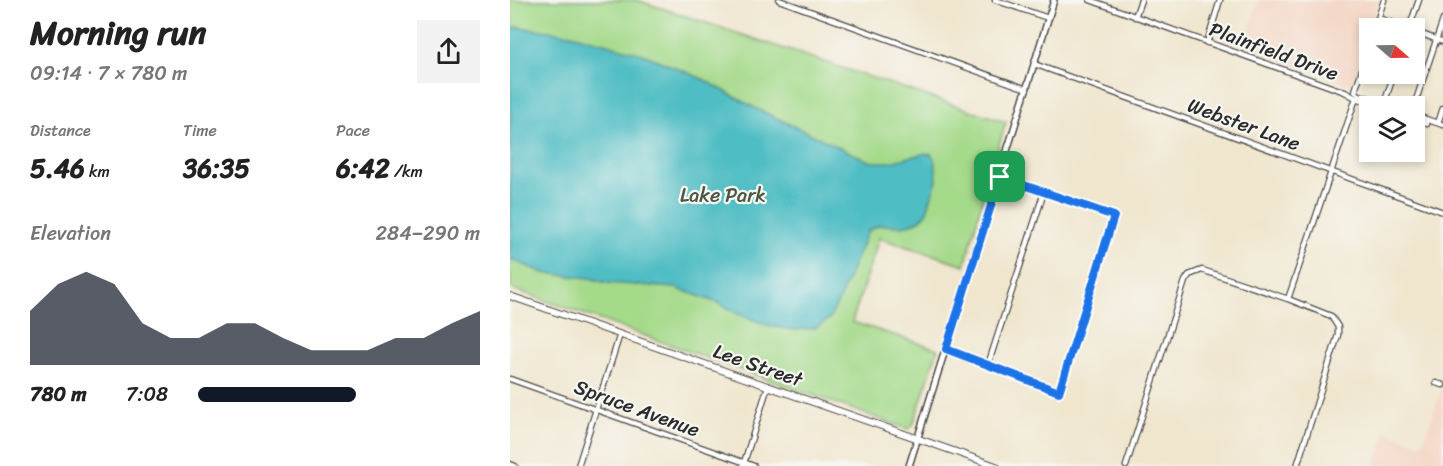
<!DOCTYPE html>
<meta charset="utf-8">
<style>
body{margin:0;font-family:Sriracha,sans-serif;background:#f2f2f2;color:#222;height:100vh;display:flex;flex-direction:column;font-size:22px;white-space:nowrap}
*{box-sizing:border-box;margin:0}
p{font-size:20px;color:#767676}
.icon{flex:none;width:33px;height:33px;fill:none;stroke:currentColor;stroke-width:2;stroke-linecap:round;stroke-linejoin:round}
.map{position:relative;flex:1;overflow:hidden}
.details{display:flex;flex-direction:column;background:#fff;width:510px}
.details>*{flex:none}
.needle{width:39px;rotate:110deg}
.fabs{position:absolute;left:849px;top:18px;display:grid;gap:12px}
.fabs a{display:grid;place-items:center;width:66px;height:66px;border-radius:0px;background:#fff;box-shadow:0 3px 9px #0003;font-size:30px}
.pin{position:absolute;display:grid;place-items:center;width:51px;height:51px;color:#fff;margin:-26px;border-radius:12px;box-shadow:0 3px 9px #0006}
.round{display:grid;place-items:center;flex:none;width:63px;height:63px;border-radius:0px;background:#f2f2f2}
.headline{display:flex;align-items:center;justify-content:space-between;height:102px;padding:0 30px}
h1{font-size:33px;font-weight:700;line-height:45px}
.stats{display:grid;grid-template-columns:repeat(3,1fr);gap:9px;height:102px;padding:6px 30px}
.stats div{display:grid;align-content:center}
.stats b{font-size:26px;font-weight:700}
.stats small{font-size:16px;font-weight:400}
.stats p{font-size:16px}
.chart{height:168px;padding:12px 30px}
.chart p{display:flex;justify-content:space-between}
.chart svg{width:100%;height:108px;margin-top:6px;fill:#111827;opacity:.7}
ul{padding:0 30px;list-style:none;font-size:20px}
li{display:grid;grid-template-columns:96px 72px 1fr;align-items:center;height:45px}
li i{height:15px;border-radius:8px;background:#111827}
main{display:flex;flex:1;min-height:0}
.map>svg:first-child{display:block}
</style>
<main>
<section class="details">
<div class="headline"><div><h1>Morning run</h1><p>09:14 · 7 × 780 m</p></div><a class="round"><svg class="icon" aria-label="share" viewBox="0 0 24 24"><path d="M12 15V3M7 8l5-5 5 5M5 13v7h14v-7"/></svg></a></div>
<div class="stats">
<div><p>Distance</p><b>5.46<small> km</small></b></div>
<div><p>Time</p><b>36:35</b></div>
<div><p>Pace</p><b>6:42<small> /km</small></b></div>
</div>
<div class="chart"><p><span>Elevation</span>284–290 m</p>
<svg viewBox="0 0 160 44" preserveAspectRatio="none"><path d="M0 44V22L10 11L20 6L30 11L40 27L50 33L60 33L70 27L80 27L90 33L100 38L110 38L120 38L130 33L140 33L150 27L160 22V44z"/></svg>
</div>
<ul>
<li><b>780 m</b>7:08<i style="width:56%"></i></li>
</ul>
</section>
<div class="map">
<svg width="933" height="466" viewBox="0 0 933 466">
<rect width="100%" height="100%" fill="#f6f6f2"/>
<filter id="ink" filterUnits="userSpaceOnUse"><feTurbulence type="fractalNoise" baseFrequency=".0167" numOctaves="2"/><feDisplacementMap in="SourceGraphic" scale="12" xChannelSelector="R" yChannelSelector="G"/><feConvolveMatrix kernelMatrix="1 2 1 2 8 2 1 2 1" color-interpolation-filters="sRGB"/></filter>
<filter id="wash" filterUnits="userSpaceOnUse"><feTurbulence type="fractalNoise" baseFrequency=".008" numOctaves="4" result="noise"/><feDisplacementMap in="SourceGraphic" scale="24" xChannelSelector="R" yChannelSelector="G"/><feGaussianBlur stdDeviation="1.35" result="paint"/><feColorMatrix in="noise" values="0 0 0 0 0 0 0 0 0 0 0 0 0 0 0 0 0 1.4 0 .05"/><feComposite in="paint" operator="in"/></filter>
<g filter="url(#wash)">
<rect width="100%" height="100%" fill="#f0e6ce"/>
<!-- built -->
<path fill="#f4d3c0" d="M749 0H870L861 28H860L859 34 843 86 734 47Z
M933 386V466H865L876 432 912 445Z"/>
<!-- green -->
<path fill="#a5da8b" stroke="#68825b" stroke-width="1.5" d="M0 0H127L496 122 475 190 455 265 369 238 342 322 428 349 403 425 398 429 0 288Z"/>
<!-- water -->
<path fill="#4fbdc4" stroke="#3d7478" stroke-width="1.5" d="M7 27 61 34 133 54 193 79 245 108 361 162H380L416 153 418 155 420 153 425 160 427 180 416 214 410 220 402 224 391 226 369 225 358 231 329 300 320 318 306 328 283 330 260 326 228 314 208 303 166 288 97 283 79 278 34 273 0 259V28Z"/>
</g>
<g filter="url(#ink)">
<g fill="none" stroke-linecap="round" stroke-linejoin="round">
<!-- minor casing -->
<g stroke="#494743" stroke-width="7">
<path id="minor" d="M269 0 517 89
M485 0 538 18
M580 0 835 92 846 98 870 106
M625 17 631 0
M868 18 897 28
M865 28 874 0
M899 28 909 0
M904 31 933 42
M697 43 710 0
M860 45 845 91 849 95 882 106
M524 64 933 212
M874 104 884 74
M904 106 933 20
M904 115 933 125
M904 119 917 124
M928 123 933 108
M778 299 846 98
M436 349 549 392 604 217 490 177
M478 365 534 192
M0 379 244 466
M926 383 933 385
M0 464 5 466
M68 466 110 334
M233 466 258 386
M616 466 675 281 679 275 692 270 778 299 821 316 828 327V335L787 466"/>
</g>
<!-- tertiary casing -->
<g stroke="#494743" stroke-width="8">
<path id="tertiary" d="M399 466 544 0"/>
</g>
<!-- secondary casing -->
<g stroke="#494743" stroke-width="8">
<path id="secondary" d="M0 296 486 466"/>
</g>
<!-- minor -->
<use href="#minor" stroke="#fff" stroke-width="4.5"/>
<!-- tertiary -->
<use href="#tertiary" stroke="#fff" stroke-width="5"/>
<!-- secondary -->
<use href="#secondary" stroke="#fff" stroke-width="6"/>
</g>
</g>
<g fill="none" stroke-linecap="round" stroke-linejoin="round" filter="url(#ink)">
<!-- route casing -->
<g stroke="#fff" stroke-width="12">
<path id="route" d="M490 177 604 216 549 392 436 349Z"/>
</g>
<!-- route -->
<use href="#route" stroke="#1a73e8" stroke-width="8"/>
</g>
<g text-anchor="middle" stroke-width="4.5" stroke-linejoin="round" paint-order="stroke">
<!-- street labels -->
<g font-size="20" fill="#2b2b2b" stroke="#f6f6f2">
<text transform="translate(764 51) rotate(20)" y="7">Plainfield Drive</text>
<text transform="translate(734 124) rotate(20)" y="7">Webster Lane</text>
<text transform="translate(248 365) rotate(19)" y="7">Lee Street</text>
<text transform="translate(127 408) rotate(20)" y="7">Spruce Avenue</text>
</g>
<!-- park labels -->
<g font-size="20" fill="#4a5743" stroke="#f6f6f2">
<text x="213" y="202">Lake Park</text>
</g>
</g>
</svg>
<div class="fabs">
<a><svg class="needle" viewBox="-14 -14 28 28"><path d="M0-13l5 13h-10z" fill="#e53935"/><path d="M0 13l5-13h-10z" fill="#767676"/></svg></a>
<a><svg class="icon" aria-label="layers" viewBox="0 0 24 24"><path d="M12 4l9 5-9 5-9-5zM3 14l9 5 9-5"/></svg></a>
</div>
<div class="pin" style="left:490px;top:177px;background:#1e9e55"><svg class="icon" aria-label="arrive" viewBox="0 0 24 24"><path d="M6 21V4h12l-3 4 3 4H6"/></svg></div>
</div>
</main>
